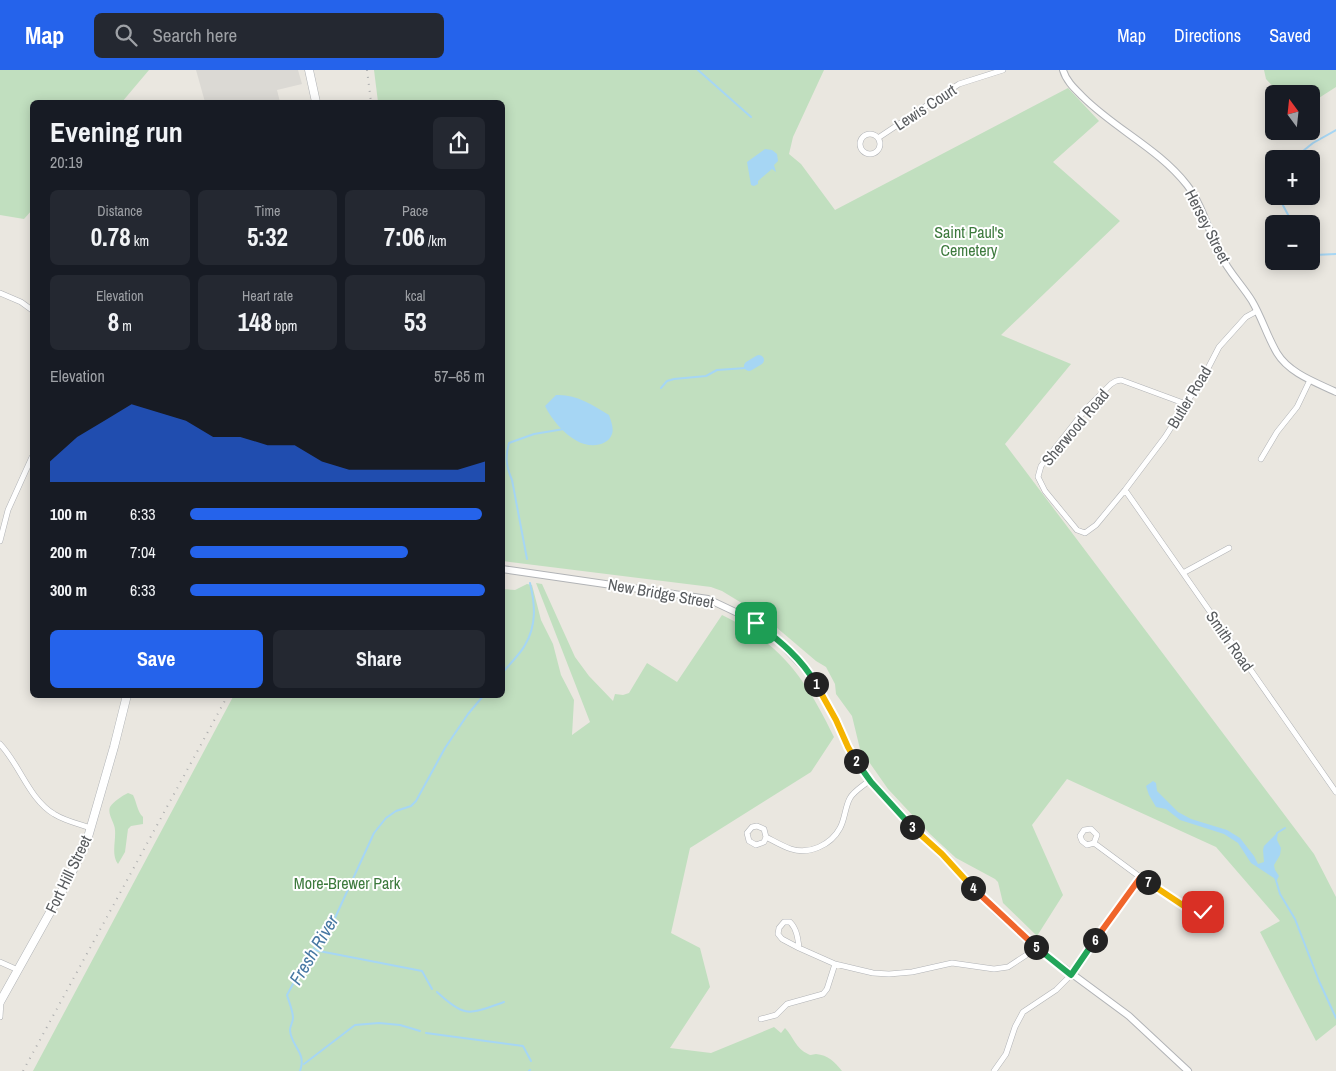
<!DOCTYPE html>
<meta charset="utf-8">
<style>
body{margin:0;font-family:"Archivo Narrow",sans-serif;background:#242831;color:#f1f3f6;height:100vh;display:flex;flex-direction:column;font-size:19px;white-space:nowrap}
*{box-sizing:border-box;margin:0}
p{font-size:16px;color:#9ea1a6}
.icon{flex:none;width:28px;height:28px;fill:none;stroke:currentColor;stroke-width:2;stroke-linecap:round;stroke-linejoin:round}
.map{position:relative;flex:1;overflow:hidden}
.drawer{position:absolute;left:30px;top:30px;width:475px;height:598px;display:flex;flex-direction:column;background:#171b24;border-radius:8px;box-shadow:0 2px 12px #0003}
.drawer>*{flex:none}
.needle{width:32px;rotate:345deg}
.buttons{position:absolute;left:1265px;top:15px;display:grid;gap:10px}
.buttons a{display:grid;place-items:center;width:55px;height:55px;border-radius:8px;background:#171b24;box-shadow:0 2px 12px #0003;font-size:25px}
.pin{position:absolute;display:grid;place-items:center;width:42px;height:42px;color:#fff;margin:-21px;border-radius:10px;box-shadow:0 2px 8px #0006}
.km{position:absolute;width:25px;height:25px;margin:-12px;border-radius:50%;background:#222;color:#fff;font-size:14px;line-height:25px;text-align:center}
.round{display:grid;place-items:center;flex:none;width:52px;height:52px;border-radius:8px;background:#242831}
.summary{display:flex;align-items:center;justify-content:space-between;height:85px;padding:0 20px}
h1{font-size:28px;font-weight:700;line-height:38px}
.figures{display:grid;grid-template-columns:repeat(3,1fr);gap:8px;height:85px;padding:5px 20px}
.figures div{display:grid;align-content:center;border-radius:8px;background:#242831;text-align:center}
.figures b{font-size:25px;font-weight:700}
.figures small{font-size:14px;font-weight:400}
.figures p{font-size:14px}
.chart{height:140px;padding:10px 20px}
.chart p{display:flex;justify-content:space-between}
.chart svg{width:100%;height:90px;margin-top:5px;fill:#2563eb;opacity:.7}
.primary-button{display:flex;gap:10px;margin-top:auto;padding:10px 20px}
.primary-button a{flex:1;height:58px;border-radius:8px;background:#2563eb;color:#fff;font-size:20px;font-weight:700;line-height:58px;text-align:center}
.primary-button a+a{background:#242831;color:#f1f3f6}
ul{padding:0 20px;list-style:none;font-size:16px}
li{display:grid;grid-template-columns:80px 60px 1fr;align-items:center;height:38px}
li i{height:12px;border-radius:6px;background:#2563eb}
header{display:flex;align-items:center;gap:30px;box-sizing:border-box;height:70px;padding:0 25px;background:#2563eb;color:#fff}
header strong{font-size:24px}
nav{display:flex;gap:28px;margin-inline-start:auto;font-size:18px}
.search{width:350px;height:45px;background:#242831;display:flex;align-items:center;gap:12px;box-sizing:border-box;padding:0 18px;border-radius:8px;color:#9ea1a6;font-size:19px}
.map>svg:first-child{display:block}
</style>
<header>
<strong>Map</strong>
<div class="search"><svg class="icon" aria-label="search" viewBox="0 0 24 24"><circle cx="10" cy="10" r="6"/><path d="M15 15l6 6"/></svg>Search here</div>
<nav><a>Map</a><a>Directions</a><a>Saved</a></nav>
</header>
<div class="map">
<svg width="1336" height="1001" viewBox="0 0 1336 1001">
<rect width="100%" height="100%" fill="#eae7e0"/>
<!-- industrial -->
<path fill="#dbd9d4" d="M196 0H298L302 14 277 20 280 32H205Z"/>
<!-- green -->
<path fill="#c1dfbf" d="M0 0H149L122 32H32V140L24 149 0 145Z
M374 0H824L793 67 789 84 801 94 835 140 1068 18 1099 51 1053 92 1120 151 1001 265 1071 294 1005 374 1314 784 1336 827V955L1316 971 1260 862 1280 851 1216 777 1067 709 1032 755 1063 825 1037 866 1003 833 998 812 995 809 956 788 930 764 888 719 860 679 852 646 836 624 835 614 826 597 816 591 763 546 722 521 711 517 503 491 502 32H378Z
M1264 0H1336V17L1311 33V24H1280L1266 9Z
M536 513 542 514 575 587 589 606 613 631 615 624 623 625 629 623 647 593 677 612 722 545C781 573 806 609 834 667L811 702 690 778 671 863 700 878 710 917 670 978 711 983 774 957 781 963 785 958C793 966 796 979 808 984 811 986 813 984 816 984 828 985 835 992 842 1001H33L234 625H502L503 519 515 520 527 514 532 515 541 550 553 574 561 605 574 630 572 665 590 652Z
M128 723 133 725C137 733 137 741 143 747V754L131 756 128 759 125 782 118 794C111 785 116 771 115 760 115 753 107 744 110 737 114 731 122 726 128 723Z"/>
<!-- water -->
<path fill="#a6d6f4" d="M765 79 772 80 777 84 778 91 774 95 776 102 772 99 758 111V114L754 116 751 115 747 92Z
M556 325C576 324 593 335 609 345 611 351 614 358 612 364 607 378 587 377 577 371 563 363 552 350 545 336Z
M1153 711 1156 713 1157 721 1178 742 1191 749 1227 760 1240 768 1254 786 1258 794 1264 792 1263 780 1264 776 1276 764 1277 770 1281 778 1280 785 1274 795 1275 800 1279 806 1277 810 1251 793 1238 773 1224 764 1180 750 1166 739 1156 737 1149 725 1146 716Z"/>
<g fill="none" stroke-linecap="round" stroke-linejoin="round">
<!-- stream -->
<path stroke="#a6d6f4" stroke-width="2" d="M698 0 751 47
M1293 89 1313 73 1336 60
M1274 105 1270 113 1274 119
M1278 126 1293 154
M1311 180 1314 185 1336 184
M661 318 667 311 674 309 706 306 717 300 746 298
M527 489 512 410C506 396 505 387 509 373L534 364 564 359
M502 603C509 595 521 583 525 575 537 555 535 534 530 513
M1276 769 1277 763 1285 758
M1275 807 1280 824 1295 849 1319 911 1336 948
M314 880 422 901 432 919
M437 922C466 949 469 944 504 932
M426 963 523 976 531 991
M304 994 355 955 379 953 400 955 420 961
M300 1001C307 982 291 977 290 960 290 956 293 952 293 948 293 941 289 932 287 925L306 890 334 850 374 763 386 748 396 741 411 736 416 731 445 678 468 644 484 625
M529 1001 530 1000"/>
<!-- river -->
<path stroke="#a6d6f4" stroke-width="10" d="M749 296 759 290"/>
<!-- minor casing -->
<g stroke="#b1b3b6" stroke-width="6">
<path id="minor" d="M860 74a10 10 0 1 1 20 0a10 10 0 1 1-20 0Z
M878 68 959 14 1003 0
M0 223 21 232 32 240
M1186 334 1121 310 1116 311 1111 314 1085 340 1041 396 1038 407 1045 421 1077 460 1085 463 1096 455 1125 420 1165 367 1205 304 1219 277 1246 247 1257 241
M1261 389 1277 362 1297 337 1310 310
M1125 420 1336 722
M0 471 8 440 32 387
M1183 503 1229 478
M0 674C20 695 29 729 54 744 65 751 79 754 91 758
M766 767 764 772 756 775 749 771 747 763 752 757 757 756 764 759 766 767C774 771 782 776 791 779 809 785 831 775 840 758 845 749 845 737 850 728 854 721 863 716 870 710
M1140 807 1187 838 1194 836 1201 838 1204 846C1201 852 1198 852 1192 853L1188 849 1187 838
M799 878 782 869 778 864 779 858 784 852H790C797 859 798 869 799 878L835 894 873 903 889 904 912 902 952 893 994 899 1008 897 1037 878
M0 892 18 900
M0 947 1 931
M761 949 776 945 787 934 823 924 827 919 835 894
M994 1001 1006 984 1015 957 1023 942 1056 920 1071 905 1140 807 1094 773 1087 775 1082 771 1080 766 1084 760 1091 759 1097 765 1094 773"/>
</g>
<!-- tertiary casing -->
<g stroke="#b1b3b6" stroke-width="8">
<path id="tertiary" d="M1063 0C1066 11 1075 19 1083 27 1115 59 1159 79 1187 115 1202 134 1209 162 1220 184 1228 201 1242 215 1252 231 1262 248 1267 266 1277 283 1289 303 1315 312 1336 322
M502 499 708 529 746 547 773 565 811 605 836 650 850 682 871 711 912 757 942 785 996 841 1037 878 1129 946 1188 1001"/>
</g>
<!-- secondary casing -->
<g stroke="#b0b3b6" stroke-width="9">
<path id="secondary" d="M309 0 316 32
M0 932 67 812 86 774 114 677 127 625"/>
</g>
<!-- minor -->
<use href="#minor" stroke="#fff" stroke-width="5"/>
<!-- tertiary -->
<use href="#tertiary" stroke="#fff" stroke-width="6"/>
<!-- secondary -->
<use href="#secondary" stroke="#fff" stroke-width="8"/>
<!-- rail -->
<path stroke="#aeafaf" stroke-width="2" stroke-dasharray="1 6" stroke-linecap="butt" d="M367 0 371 32
M23 1001 228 625"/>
</g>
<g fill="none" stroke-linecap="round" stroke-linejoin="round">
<!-- split-1 casing -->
<g stroke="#fff" stroke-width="10">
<path id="split-1" d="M756 553C779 570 802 589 816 614"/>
</g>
<!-- split-2 casing -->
<g stroke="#fff" stroke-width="10">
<path id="split-2" d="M816 614 836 650 848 677 856 691"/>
</g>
<!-- split-3 casing -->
<g stroke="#fff" stroke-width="10">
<path id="split-3" d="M856 691 871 712 912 757"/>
</g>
<!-- split-4 casing -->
<g stroke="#fff" stroke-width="10">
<path id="split-4" d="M912 757 942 784 973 818"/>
</g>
<!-- split-5 casing -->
<g stroke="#fff" stroke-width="10">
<path id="split-5" d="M973 818 1036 877"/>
</g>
<!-- split-6 casing -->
<g stroke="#fff" stroke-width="10">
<path id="split-6" d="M1036 877 1071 905 1095 870"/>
</g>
<!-- split-7 casing -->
<g stroke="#fff" stroke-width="10">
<path id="split-7" d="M1095 870 1140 808 1148 812"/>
</g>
<!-- split-8 casing -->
<g stroke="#fff" stroke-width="10">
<path id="split-8" d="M1148 812 1187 838 1194 836 1201 838 1203 842"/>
</g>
<!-- split-1 -->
<use href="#split-1" stroke="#22a559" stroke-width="6"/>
<!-- split-2 -->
<use href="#split-2" stroke="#f5b400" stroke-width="6"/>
<!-- split-3 -->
<use href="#split-3" stroke="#22a559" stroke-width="6"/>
<!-- split-4 -->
<use href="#split-4" stroke="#f5b400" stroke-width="6"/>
<!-- split-5 -->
<use href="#split-5" stroke="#f0652b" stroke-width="6"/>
<!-- split-6 -->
<use href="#split-6" stroke="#22a559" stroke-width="6"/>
<!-- split-7 -->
<use href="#split-7" stroke="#f0652b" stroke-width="6"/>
<!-- split-8 -->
<use href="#split-8" stroke="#f5b400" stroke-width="6"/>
</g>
<g text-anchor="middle" stroke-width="4" stroke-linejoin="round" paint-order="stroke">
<!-- street labels -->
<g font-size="16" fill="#595c5f" stroke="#fff">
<text transform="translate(925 37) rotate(-33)" y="6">Lewis Court</text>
<text transform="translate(1208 156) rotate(63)" y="6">Hersey Street</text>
<text transform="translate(1189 327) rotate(-59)" y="6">Butler Road</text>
<text transform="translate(1075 357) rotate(-50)" y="6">Sherwood Road</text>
<text transform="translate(661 523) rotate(10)" y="6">New Bridge Street</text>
<text transform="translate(1230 571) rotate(55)" y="6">Smith Road</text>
<text transform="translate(68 804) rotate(-64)" y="6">Fort Hill Street</text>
</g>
<!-- park labels -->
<g font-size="16" fill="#3d7a3d" stroke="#fff">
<text x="969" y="168">Saint Paul's<tspan x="969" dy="18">Cemetery</tspan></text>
<text x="347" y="819">More-Brewer Park</text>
</g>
<!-- water labels -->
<g font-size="18" font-style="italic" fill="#4778a3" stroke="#fff">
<text transform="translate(314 880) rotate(-59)" y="6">Fresh River</text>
</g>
</g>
</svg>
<div class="buttons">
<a><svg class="needle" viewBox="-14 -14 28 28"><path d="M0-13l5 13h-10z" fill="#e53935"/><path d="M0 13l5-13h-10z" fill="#9ea1a6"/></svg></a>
<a>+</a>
<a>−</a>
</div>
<div class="pin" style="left:756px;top:553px;background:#1e9e55"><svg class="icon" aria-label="arrive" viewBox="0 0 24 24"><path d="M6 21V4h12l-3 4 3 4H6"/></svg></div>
<div class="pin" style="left:1203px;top:842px;background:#d93025"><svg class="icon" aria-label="check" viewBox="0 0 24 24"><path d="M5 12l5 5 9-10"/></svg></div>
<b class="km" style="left:816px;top:614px">1</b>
<b class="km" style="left:856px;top:691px">2</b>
<b class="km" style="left:912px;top:757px">3</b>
<b class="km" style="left:973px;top:818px">4</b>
<b class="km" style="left:1036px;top:877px">5</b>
<b class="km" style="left:1095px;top:870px">6</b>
<b class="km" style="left:1148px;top:812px">7</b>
<section class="drawer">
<div class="summary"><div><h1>Evening run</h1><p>20:19</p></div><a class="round"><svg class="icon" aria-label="share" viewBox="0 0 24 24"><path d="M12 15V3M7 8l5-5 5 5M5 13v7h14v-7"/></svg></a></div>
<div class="figures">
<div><p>Distance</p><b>0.78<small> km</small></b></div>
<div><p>Time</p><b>5:32</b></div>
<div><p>Pace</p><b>7:06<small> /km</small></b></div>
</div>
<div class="figures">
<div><p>Elevation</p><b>8<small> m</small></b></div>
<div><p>Heart rate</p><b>148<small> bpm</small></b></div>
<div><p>kcal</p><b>53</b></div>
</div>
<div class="chart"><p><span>Elevation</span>57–65 m</p>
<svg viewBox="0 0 160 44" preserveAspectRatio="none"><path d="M0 44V34L10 22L20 14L30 6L40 10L50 14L60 22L70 22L80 26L90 26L100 34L110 38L120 38L130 38L140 38L150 38L160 34V44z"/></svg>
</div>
<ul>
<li><b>100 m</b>6:33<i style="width:99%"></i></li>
<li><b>200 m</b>7:04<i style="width:74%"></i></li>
<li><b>300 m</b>6:33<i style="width:100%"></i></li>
</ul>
<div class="primary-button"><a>Save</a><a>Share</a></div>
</section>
</div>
